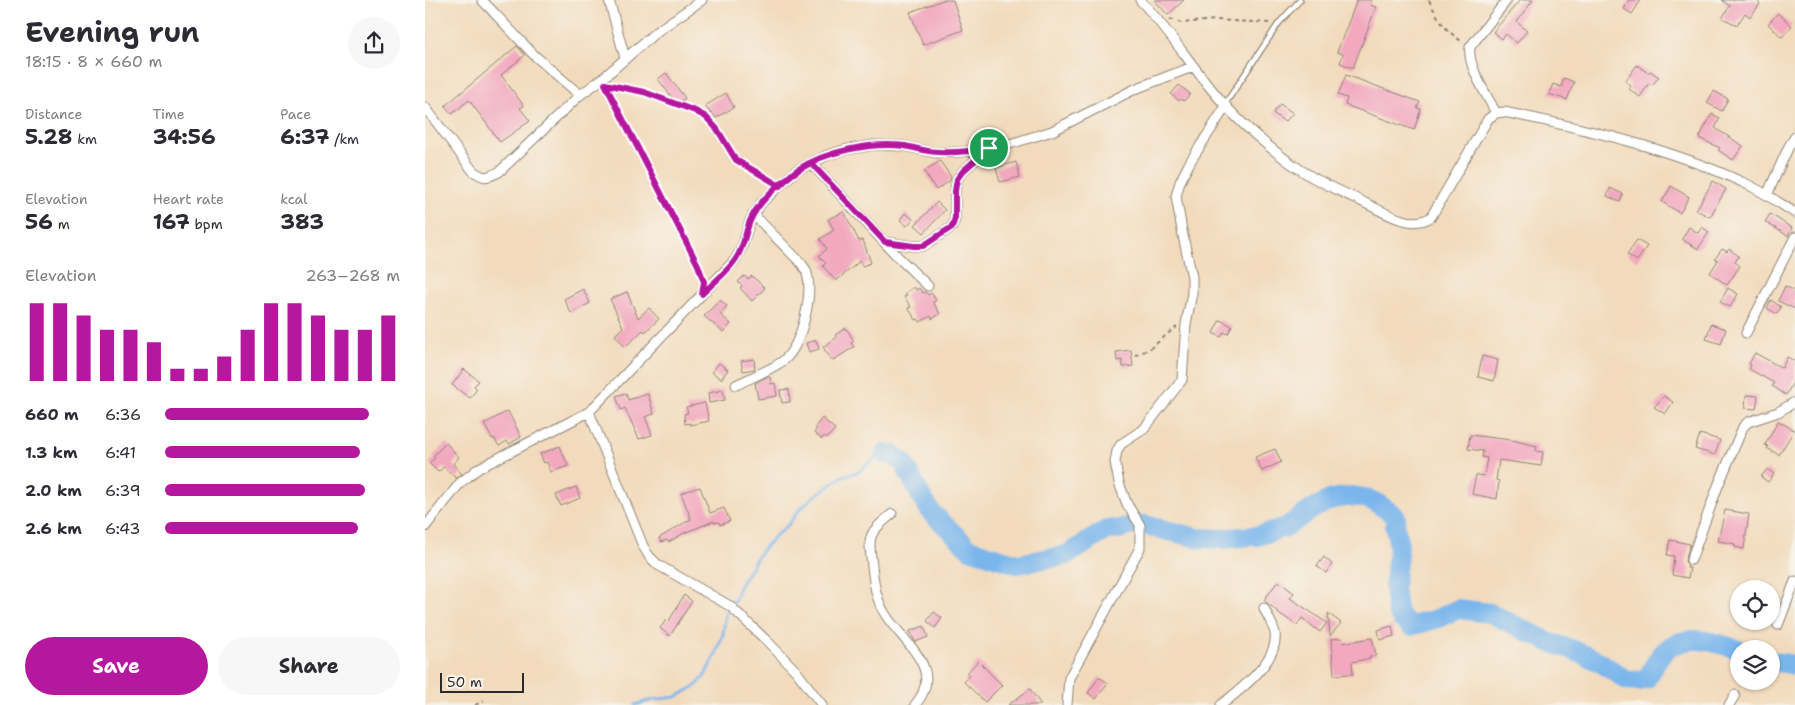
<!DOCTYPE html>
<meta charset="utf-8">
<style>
body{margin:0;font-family:"Shantell Sans",sans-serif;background:#f7f7f7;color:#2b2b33;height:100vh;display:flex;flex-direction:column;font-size:19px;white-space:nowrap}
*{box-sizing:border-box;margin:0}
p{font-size:16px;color:#7c7c81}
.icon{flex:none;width:28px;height:28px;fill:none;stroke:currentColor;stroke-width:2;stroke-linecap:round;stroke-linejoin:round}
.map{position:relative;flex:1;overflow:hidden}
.panel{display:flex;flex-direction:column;background:#fff;width:425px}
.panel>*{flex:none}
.fabs{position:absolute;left:1305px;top:580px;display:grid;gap:10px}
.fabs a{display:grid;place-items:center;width:50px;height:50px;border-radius:50%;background:#fff;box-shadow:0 1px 4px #0004;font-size:25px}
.scale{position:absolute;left:15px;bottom:12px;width:84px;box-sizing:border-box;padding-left:5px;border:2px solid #2b2b2b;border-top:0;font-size:14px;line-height:18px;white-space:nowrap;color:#2b2b2b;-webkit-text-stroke:4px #f7f3e8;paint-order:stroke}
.pin{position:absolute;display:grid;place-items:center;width:42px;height:42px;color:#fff;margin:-21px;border:2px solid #fff;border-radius:50%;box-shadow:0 1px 5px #0007}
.round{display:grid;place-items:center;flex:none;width:52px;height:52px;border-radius:26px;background:#f7f7f7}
.overview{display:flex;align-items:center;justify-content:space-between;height:85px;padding:0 25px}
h1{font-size:28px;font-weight:700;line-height:38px}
.figures{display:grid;grid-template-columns:repeat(3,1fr);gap:8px;height:85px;padding:5px 25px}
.figures div{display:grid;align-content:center}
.figures b{font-size:21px;font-weight:700}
.figures small{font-size:14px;font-weight:400}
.figures p{font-size:14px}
.chart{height:140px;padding:10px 25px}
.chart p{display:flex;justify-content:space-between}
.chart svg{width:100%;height:90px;margin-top:5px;stroke:#b5179e;stroke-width:6}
.cta{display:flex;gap:10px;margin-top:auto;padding:10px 25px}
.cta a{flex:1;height:58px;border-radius:30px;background:#b5179e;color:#fff;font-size:20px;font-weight:700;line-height:58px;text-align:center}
.cta a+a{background:#f7f7f7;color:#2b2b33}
ul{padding:0 25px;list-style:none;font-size:16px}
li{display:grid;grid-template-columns:80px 60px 1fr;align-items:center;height:38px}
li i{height:12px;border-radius:6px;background:#b5179e}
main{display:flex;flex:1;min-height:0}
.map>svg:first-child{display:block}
</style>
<main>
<section class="panel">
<div class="overview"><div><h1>Evening run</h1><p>18:15 · 8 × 660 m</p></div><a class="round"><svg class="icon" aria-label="share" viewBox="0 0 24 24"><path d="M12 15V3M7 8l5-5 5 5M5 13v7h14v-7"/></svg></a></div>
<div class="figures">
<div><p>Distance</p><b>5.28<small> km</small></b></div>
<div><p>Time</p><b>34:56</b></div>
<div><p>Pace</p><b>6:37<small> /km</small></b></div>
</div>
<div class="figures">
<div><p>Elevation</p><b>56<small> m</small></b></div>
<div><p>Heart rate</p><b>167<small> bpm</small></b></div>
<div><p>kcal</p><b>383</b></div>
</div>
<div class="chart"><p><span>Elevation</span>263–268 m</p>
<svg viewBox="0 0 160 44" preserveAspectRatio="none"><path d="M5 44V6M15 44V6M25 44V12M35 44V19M45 44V19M55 44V25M65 44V38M75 44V38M85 44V32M95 44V19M105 44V6M115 44V6M125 44V12M135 44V19M145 44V19M155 44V12"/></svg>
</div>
<ul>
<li><b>660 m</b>6:36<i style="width:87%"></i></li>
<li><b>1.3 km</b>6:41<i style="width:83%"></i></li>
<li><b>2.0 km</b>6:39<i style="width:85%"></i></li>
<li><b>2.6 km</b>6:43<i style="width:82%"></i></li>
</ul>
<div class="cta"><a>Save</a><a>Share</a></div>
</section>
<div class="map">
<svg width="1370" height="705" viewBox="0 0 1370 705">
<rect width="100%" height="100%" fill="#f7f3e8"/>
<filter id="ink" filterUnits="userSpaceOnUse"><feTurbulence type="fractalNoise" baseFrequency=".02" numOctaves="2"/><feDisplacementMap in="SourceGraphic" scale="10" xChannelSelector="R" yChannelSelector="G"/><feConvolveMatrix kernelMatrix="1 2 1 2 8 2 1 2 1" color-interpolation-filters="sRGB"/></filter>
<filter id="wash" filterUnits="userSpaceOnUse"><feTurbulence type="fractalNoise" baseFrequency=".0096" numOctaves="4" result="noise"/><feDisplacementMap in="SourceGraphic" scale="20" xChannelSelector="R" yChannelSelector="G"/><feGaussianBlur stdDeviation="1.12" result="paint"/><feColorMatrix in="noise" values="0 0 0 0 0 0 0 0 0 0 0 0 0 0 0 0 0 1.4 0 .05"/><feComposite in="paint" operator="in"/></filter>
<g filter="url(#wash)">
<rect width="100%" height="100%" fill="#f2dbbd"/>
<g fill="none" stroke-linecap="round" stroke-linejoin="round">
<!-- stream -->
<path stroke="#7ab6ec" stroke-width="3" d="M210 705 227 700 251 697 271 686 279 677 290 656 298 634 301 613 310 599 314 587 334 554 348 538 364 524 374 510 387 498 418 476 433 472 452 456 460 454"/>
<!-- river -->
<path stroke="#7ab6ec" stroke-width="20" d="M460 454 468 455 478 462 497 498 506 512 545 549 592 564 642 555 683 529 691 530 708 525H720L772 538 797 539 825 536H833L861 527 889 508 907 499 928 496 940 498 952 503 969 515 971 518 970 526 974 546 969 587 972 611 976 618 986 626 1014 618 1033 609 1065 613 1126 643 1146 649 1173 661 1202 680 1214 681 1221 679C1227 672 1230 661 1236 655 1257 631 1288 641 1314 650
M1346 661 1370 665"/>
</g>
<g id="blocks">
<!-- building -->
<path fill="#f2a9c0" d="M518 0H528L538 30 498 45 485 12Z
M729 0H759L743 15Z
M932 0H947L945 5 951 7 928 68 915 63 918 54 912 52Z
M1095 0H1108L1092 22 1102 31 1092 43 1081 34 1077 39 1068 32Z
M1204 0H1216L1207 14 1199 9Z
M1297 0H1331L1335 4 1325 17 1320 13 1312 25 1297 18 1305 6Z
M1353 13 1367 26 1357 37 1343 24Z
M92 46 100 55 76 75 99 106 95 108 105 121 75 142 44 100 27 114 20 106Z
M1212 65 1223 73 1225 71 1234 77 1227 85 1224 83 1215 97 1204 89 1206 85 1200 81Z
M241 73 260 98 252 104 233 79Z
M921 75 995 102 992 108 996 109 989 130 920 105 922 98 913 95Z
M1139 78 1149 82 1142 100 1124 94 1128 84 1136 87Z
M754 85 765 94 759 101 756 99 754 101 746 94Z
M1289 91 1303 99 1297 111 1282 103Z
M301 93 309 107 291 118 287 113 286 114 280 106Z
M855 104 868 113 860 122 848 113Z
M1287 114 1295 118 1290 128 1318 146 1308 160 1293 150 1295 148 1274 138Z
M515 161 526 177 525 181 511 190 499 171Z
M591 162 595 177 575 182 571 168Z
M1288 181 1301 189 1285 217 1271 210Z
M1246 186 1264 197 1255 213 1237 202Z
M1185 188 1198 194 1195 202 1182 196Z
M512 202 520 210 499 233 490 225Z
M419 212 434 241 438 240 446 263 437 266 435 261 411 281 398 266 401 263 394 256 402 249 395 239 409 230 403 219Z
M480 213 488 219 482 226 475 220Z
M1345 214 1367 228 1363 236 1340 222Z
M1264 227 1273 233 1277 227 1284 232 1273 249 1257 239Z
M1212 240 1222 246 1212 261 1202 254Z
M1297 249 1302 252 1304 249 1314 256 1310 262 1315 266 1302 285 1285 273 1293 260 1290 259Z
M319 276 323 279 327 276 340 288 327 301 315 288 317 286 313 282Z
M1360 286 1370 291V309L1353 301Z
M489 287 491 290 494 288 498 293 500 292 503 295 506 293 511 300 508 302 515 314 507 319 506 316 495 322 493 319 491 320 483 308 486 307 479 297 482 295 480 293Z
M1303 288 1313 294 1305 307 1295 302Z
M158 289 165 303 146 313 139 299Z
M202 292 213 318 224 308 234 319 220 332 218 330 200 347 190 335 198 327 185 299Z
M295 300 302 306 295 314 306 324 298 332 279 316Z
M1346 300 1356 307 1352 314 1342 308Z
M795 320 807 326 803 334 799 332 796 337 788 333Z
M1286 324 1301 329 1296 344 1281 339Z
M421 328 429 341 426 343 429 347 407 361 398 347 412 337 410 335Z
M391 340 394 349 384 352 381 343Z
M706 350 708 366 698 367 697 360 692 361 691 352Z
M1330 353 1357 368 1362 357 1370 361V379L1361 395 1347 386 1349 383 1324 369 1326 365 1324 364Z
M1057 356 1073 360 1069 381 1053 377Z
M329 359 330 369 318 371 316 361Z
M294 363 303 370 296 379 287 372Z
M39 369 54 381 49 386 52 389 45 398 27 385Z
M342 377H345L346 384 350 383 352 396 333 399 330 383Z
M364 389 365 402 357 403 355 390Z
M298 390 300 400 284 403 283 393Z
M201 393 203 400 223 394 229 414 220 417 227 435 214 439 200 408 196 410 191 396Z
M1321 395 1333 396 1331 409 1320 408Z
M1239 396 1248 402 1240 414 1229 407Z
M280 403 284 421 265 425V423L260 424 259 414 263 413 261 407Z
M83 411 96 437 84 444 82 441 74 446 69 438 67 439 59 424Z
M397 418 410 429 402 438 399 436 397 439 389 433 392 429 390 427Z
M1353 421 1369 430 1354 455 1342 448 1343 446 1340 445Z
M1275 434 1295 440 1290 455 1270 449Z
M1045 435 1087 440 1112 446 1111 451 1118 452 1116 466 1074 460 1071 480 1074 481 1072 499 1047 494 1051 475 1059 476 1062 458 1057 457 1058 451 1043 449Z
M21 443 34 457 28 464 37 474 31 478 19 467 13 472 4 463 10 458 8 456Z
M135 446 143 466 126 472 122 462 119 463 115 454Z
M850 449 856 462 837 471 830 457Z
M1342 469 1349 474 1343 482 1336 477Z
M151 487 155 498 136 506 131 495Z
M275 487 285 513 299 508 305 521 295 525 294 522 289 523V521L259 533 244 542 242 540 236 542 234 538 266 519 256 493Z
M1300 510 1324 514 1319 549 1310 547V544L1293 541Z
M1245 540 1265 544 1260 561 1263 565 1262 568H1265L1263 578 1247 575 1249 556 1242 555Z
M899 557 907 564 901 573 892 566Z
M853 581 869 593 865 598 902 623 895 632 877 618 872 625 855 614 839 600Z
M259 595 267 601 245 636 235 628 242 619 244 621Z
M509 612 517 618 510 628 502 621Z
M903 613 916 623 905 636Z
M499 626 503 637 490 642 485 631Z
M967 626 969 636 955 640 953 630Z
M917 638 918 643 947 638 951 655 945 656 946 658 927 662 928 674 909 675 906 639Z
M553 661 577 685 560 702 539 682 545 675 542 673Z
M674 677 683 683 671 699 663 693Z
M605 689 616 705H583Z"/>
</g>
</g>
<g filter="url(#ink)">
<use href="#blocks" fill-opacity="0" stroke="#8e8374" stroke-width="1"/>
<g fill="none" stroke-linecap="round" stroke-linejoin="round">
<!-- service casing -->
<g stroke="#8e8374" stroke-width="7">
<path id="service" d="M800 104 854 23 875 0"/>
</g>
<!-- minor casing -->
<g stroke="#8e8374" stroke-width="11">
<path id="minor" d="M57 0 109 55 155 95
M184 0 200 58
M715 0C746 32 769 71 799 104 821 129 858 160 887 177 905 187 924 195 942 204 961 213 986 230 1006 217L1063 119 1071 113 1079 112C1160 129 1242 147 1317 182 1336 190 1353 202 1370 213
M0 107 48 171C60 179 61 178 74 172L155 95 177 79 231 32 277 0
M1071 113C1062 95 1042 66 1045 47L1082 0
M386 163 472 256 503 286
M1342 195 1364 146 1370 137
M460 242 489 246H498L527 227 530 219V191L532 179 538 171 564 148
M1321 333 1370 237
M311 385C323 379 350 368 359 360 377 345 388 295 382 273 381 269 378 266 376 263L328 214
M164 412 218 546 224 556 233 565 305 606 342 641 371 671 397 705
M467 514C443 534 443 534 447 566 449 584 451 601 462 617 481 645 520 670 490 705
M0 527 35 483 54 468 164 412 310 260 317 247 325 221 337 202 372 170 403 155 419 150 449 145 479 146 511 153 535 152 575 147 627 131 710 89 767 67
M1266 560 1293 486 1318 427 1323 422 1353 412 1370 402
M1353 625 1370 581
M642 705 644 678 715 548V525L702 504 694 483 690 462 692 451 696 444 719 429 757 380 761 324 767 293V277L758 236 751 196 755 182 765 162 801 106
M796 705C815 690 854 661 850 633 848 625 842 615 839 608
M1304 705 1310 695"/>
</g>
<!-- path -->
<path stroke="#8e8374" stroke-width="2" stroke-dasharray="4 4" stroke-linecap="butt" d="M1004 0C1013 19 1020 31 1038 42
M745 19 756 23 791 20 845 23
M185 85 219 92 270 111 281 117 293 129 311 160 346 180
M182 88 234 188 273 265 278 280
M710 355C730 349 735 338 752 327
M50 705 59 701"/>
<!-- service -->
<use href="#service" stroke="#fff" stroke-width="4.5"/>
<!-- minor -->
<use href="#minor" stroke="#fff" stroke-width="9"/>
</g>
</g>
<g fill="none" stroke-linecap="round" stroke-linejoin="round" filter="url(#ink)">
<!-- route casing -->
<g stroke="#fff" stroke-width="10">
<path id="route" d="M564 148C547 151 531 153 514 152 502 152 491 148 480 146 446 142 401 151 372 170 366 174 361 180 355 186L311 160 292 129 281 117 270 111 219 92 180 84 273 265 279 282 277 294C288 283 304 271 312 257 319 246 320 233 325 221 334 199 365 173 386 163L460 242 489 246H498L527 227 530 218V191L532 179 538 171 564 148"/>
</g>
<!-- route -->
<use href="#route" stroke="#b5179e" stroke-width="6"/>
</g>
</svg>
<div class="fabs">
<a><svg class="icon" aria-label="locate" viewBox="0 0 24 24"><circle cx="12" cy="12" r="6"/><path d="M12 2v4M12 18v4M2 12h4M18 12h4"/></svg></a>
<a><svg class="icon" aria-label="layers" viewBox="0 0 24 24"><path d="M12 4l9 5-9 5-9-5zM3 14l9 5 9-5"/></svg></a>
</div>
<div class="scale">50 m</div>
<div class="pin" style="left:564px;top:148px;background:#1e9e55"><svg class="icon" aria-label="arrive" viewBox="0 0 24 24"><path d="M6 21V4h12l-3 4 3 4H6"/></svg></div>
</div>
</main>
